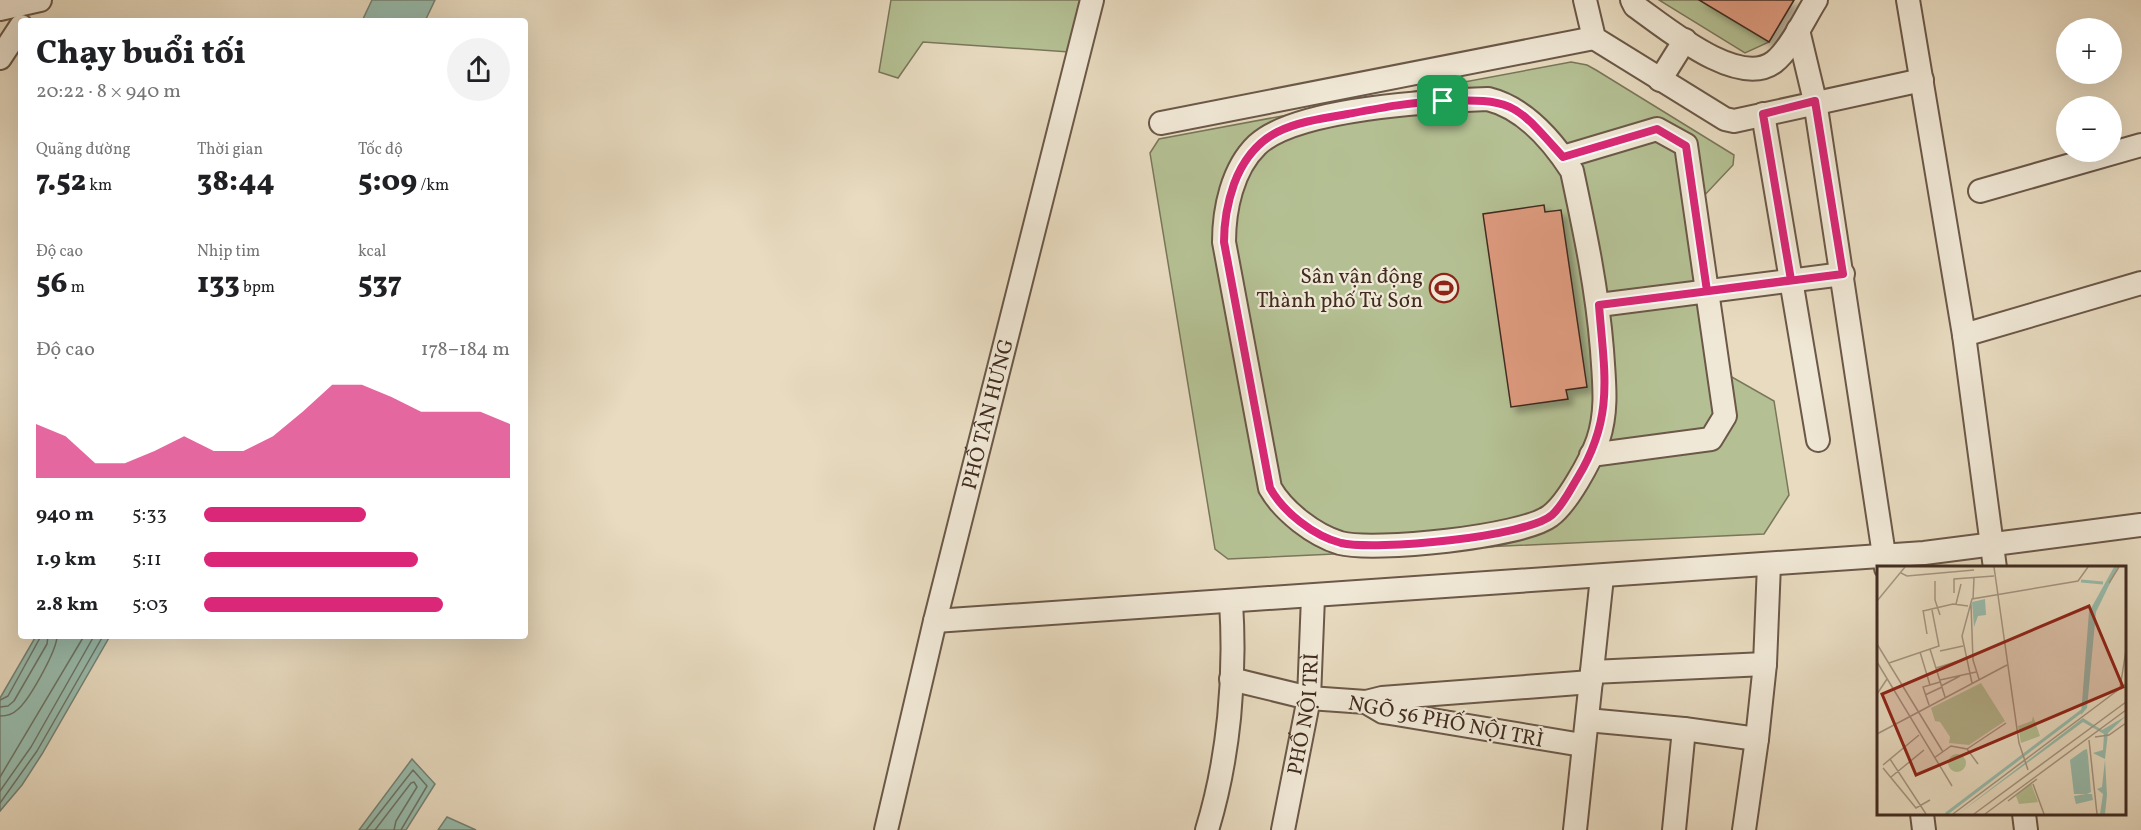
<!DOCTYPE html>
<html lang="vi">
<meta charset="utf-8">
<style>
body{margin:0;font-family:Vollkorn,serif;background:#f2f2f2;color:#202124;height:100vh;display:flex;flex-direction:column;font-size:22px;white-space:nowrap}
*{box-sizing:border-box;margin:0}
p{font-size:20px;color:#757577}
.icon{flex:none;width:33px;height:33px;fill:none;stroke:currentColor;stroke-width:2;stroke-linecap:round;stroke-linejoin:round}
.map{position:relative;flex:1;overflow:hidden}
.details{position:absolute;left:18px;top:18px;width:510px;height:621px;display:flex;flex-direction:column;background:#fff;border-radius:6px;box-shadow:0 6px 24px #0002}
.details>*{flex:none}
.buttons{position:absolute;left:2056px;top:18px;display:grid;gap:12px}
.buttons a{display:grid;place-items:center;width:66px;height:66px;border-radius:50%;background:#fff;box-shadow:0 6px 24px #0002;font-size:30px}
.pin{position:absolute;display:grid;place-items:center;width:51px;height:51px;color:#fff;margin:-26px;border-radius:12px;box-shadow:0 3px 9px #0006}
.round{display:grid;place-items:center;flex:none;width:63px;height:63px;border-radius:32px;background:#f2f2f2}
.summary{display:flex;align-items:center;justify-content:space-between;height:102px;padding:0 18px}
h1{font-size:33px;font-weight:800;line-height:45px}
.figures{display:grid;grid-template-columns:repeat(3,1fr);gap:9px;height:102px;padding:6px 18px}
.figures div{display:grid;align-content:center}
.figures b{font-size:30px;font-weight:800}
.figures small{font-size:16px;font-weight:400}
.figures p{font-size:16px}
.chart{height:168px;padding:12px 18px}
.chart p{display:flex;justify-content:space-between}
.chart svg{width:100%;height:108px;margin-top:6px;fill:#db2777;opacity:.7}
ul{padding:0 18px;list-style:none;font-size:20px}
li{display:grid;grid-template-columns:96px 72px 1fr;align-items:center;height:45px}
li i{height:15px;border-radius:8px;background:#db2777}
.map>svg:first-child{display:block}
</style>
<div class="map">
<svg width="2141" height="830" viewBox="0 0 2141 830">
<defs>
<filter id="shadow"><feDropShadow dx="5.5" dy="5.5" stdDeviation="3" flood-color="#0004"/></filter>
</defs>
<rect width="100%" height="100%" fill="#e8dbc0"/>
<filter id="stains"><feTurbulence type="fractalNoise" baseFrequency=".00333" numOctaves="4"/><feColorMatrix values="0 0 0 0 .2 0 0 0 0 .09 0 0 0 0 .02 0 0 0 .5 -.17"/></filter>
<radialGradient id="worn" r=".72"><stop offset=".6" stop-color="#630" stop-opacity="0"/><stop offset="1" stop-color="#630" stop-opacity=".3"/></radialGradient>
<!-- green -->
<path fill="#b4c093" stroke="#7a765a" stroke-width="1.5" d="M891 0H1081L1069 52 923 42 898 78 879 72Z
M1659 0H1794L1769 42 1745 53Z
M1571 62 1587 65 1596 70 1734 155 1733 165 1700 200 1730 376 1774 401 1789 495 1764 534 1228 559 1215 549 1150 153 1159 139Z"/>
<!-- water -->
<path fill="#98bcad" stroke="#758275" stroke-width="1.5" d="M372 0H435L425 21H362Z
M36 636H110L42 754 22 785 0 811V698Z
M412 759 435 784 406 830H359Z
M447 817 476 830H438Z"/>
<g fill="none" stroke-linecap="round" stroke-linejoin="round">
<!-- shore -->
<path stroke="#6c7466" stroke-width="1.5" d="M0 700 8 696 41 636
M0 707 8 706 14 701 47 644 48 636
M0 716C7 716 12 715 17 710 29 701 57 650 57 636
M0 777 84 636
M0 791 31 747 94 636
M0 803 37 751 103 636
M366 830 413 770 427 786 401 830
M375 830 411 783 414 782 417 787 396 821 394 830"/>
</g>
<!-- building -->
<path fill="#dd9a7e" stroke="#412c20" stroke-width="1.5" filter="url(#shadow)" d="M1699 0H1794L1769 42Z
M1544 205 1545 212 1561 210 1587 387 1566 390 1568 399 1511 407 1483 214Z"/>
<g fill="none" stroke-linecap="round" stroke-linejoin="round">
<!-- minor casing -->
<g stroke="#6b5848" stroke-width="26">
<g id="minor">
<path d="M1585 0 1594 38 1725 119 1734 121 1922 80"/>
<path d="M1632 0 1635 6C1665 27 1738 89 1774 62 1790 50 1805 17 1816 0"/>
<path d="M1908 0 1964 335 1995 568"/>
<path d="M0 9 40 0"/>
<path d="M1798 30 1815 101 1886 568"/>
<path d="M0 58 21 26"/>
<path d="M1660 80 1685 40"/>
<path d="M1488 99C1525 108 1552 140 1572 171 1585 232 1597 288 1602 350 1604 381 1608 410 1598 440 1591 460 1567 504 1550 516 1522 537 1374 552 1340 543 1314 535 1284 512 1270 488L1224 242C1224 210 1232 169 1257 145 1296 108 1434 101 1488 99Z"/>
<path d="M1763 114 1818 440"/>
<path d="M1161 123 1594 38"/>
<path d="M1563 157 1657 129 1686 145 1725 416 1711 439 1591 455"/>
<path d="M1980 191 2141 145"/>
<path d="M1599 305 1843 274"/>
<path d="M1964 335 2141 283"/>
<path d="M935 621 1924 553 2141 525"/>
<path d="M1592 672 1765 664"/>
<path d="M1231 679 1309 698 1366 702 1383 712 1396 714 1582 745"/>
<path d="M1366 702 1382 698 1591 682"/>
<path d="M1587 720 1684 729 1757 739 1765 664 1769 564"/>
<path d="M1922 814 1924 830"/>
<path d="M2024 814 2026 830"/>
<path id="s1" d="M886 830 935 621 1092 0"/>
<path d="M1207 830C1229 758 1236 677 1231 602"/>
<path id="s2" d="M1283 830 1309 698 1313 597"/>
<path d="M1575 830 1602 577"/>
<path d="M1674 830 1684 729"/>
<path d="M1744 830 1757 739"/>
</g>
</g>
<!-- minor -->
<use href="#minor" stroke="#f0e8d6" stroke-width="22"/>
</g>
<g fill="none" stroke-linecap="round" stroke-linejoin="round">
<!-- route casing -->
<g stroke="#fff" stroke-width="12">
<path id="route" d="M1443 101C1411 102 1380 108 1348 114 1294 123 1255 128 1234 184 1227 204 1224 221 1224 242L1270 488C1283 512 1314 536 1341 543 1375 551 1527 537 1552 515 1563 505 1570 490 1578 477 1615 416 1604 372 1599 305L1843 274 1815 101 1763 114 1791 280 1707 291 1686 146 1657 129 1563 157C1516 105 1515 98 1443 101"/>
</g>
<!-- route -->
<use href="#route" stroke="#db2777" stroke-width="8"/>
</g>
<!-- icons -->
<defs>
<g id="stadium-ring" transform="scale(1.5)"><circle r="9.5" fill="#f0e8d6" stroke="#8f2418" stroke-width="1.5"/><path d="M0-5a6.5 5 0 1 0 0 10a6.5 5 0 1 0 0-10ZM-3.5-1.8h7v3.6h-7Z" fill="#8f2418"/></g>
</defs>
<g fill-rule="evenodd">
<use href="#stadium-ring" x="1444" y="288"/>
</g>
<g text-anchor="middle" stroke-width="4.5" stroke-linejoin="round" paint-order="stroke">
<!-- poi labels -->
<g font-size="21" fill="#412c20" stroke="#f0e8d6" text-anchor="end">
<text x="1423" y="283">Sân vận động<tspan x="1423" dy="24">Thành phố Từ Sơn</tspan></text>
</g>
<!-- street labels -->
<g font-size="21" fill="#412c20" stroke="#f0e8d6">
<text dy="7" stroke="none"><textPath href="#s1" startOffset="428">PHỐ TÂN HƯNG</textPath></text>
<text dy="7" stroke="none"><textPath href="#s2" startOffset="118">PHỐ NỘI TRÌ</textPath></text>
<text transform="translate(1446 721) rotate(11)" y="7">NGÕ 56 PHỐ NỘI TRÌ</text>
</g>
</g>
<!-- overview -->
<g transform="translate(1877 566)">
<rect width="249" height="249" fill="#e8dbc0"/>
<path d="M104 117 128 155 92 179 72 177 73 171 63 156 58 155 54 142ZM156 150 163 170 144 177 141 160 155 155ZM71 197a9 9 0 1 1 18 0a9 9 0 1 1-18 0ZM154 217 161 236 142 238 139 230Z" fill="#b4c093"/>
<path d="M237 1H241L219 46 210 142 204 149 212 46ZM108 33 109 49 101 50 97 61 95 36ZM249 150 231 167 228 193 216 187 226 184 227 168 206 156 81 248 206 152 225 164ZM207 184 210 183 211 190 214 226 210 228H215L216 234 199 238 197 230 209 228H197L193 194ZM228 194 230 229 228 248H223L226 228 220 223 225 221Z" fill="#98bcad"/>
<path fill="none" stroke="#98bcad" stroke-width="3" d="M204 15 226 17M69 248 206 144"/>
<path fill="none" stroke="#a59580" stroke-width="1.5" d="M117 1 142 177 151 204M24 7 30 10 97 4M58 15V34L63 49M232 17 242 1M77 27V13L117 10M96 33 97 12M0 35 28 1M79 38 84 18M94 38 96 94 102 113M46 44 50 68M46 45 76 38 91 40M0 78 66 186M53 83 68 131M63 85 86 80M43 86 53 119M0 96 75 220M12 97 62 80 55 44M59 102 88 93M63 114 99 106M95 117 85 70 95 33 201 15 211 1M64 120 83 110M243 122 249 84M0 128 10 113M48 129 65 121M52 139 46 121 63 116M0 168 130 99M218 171 232 169 249 157M212 174 220 248M90 183 129 157M57 192 74 180 90 183 101 198M13 193 49 248M6 199 42 169M6 202 39 242 53 234M14 211 47 184M156 218 167 248M131 235 160 213M76 248 249 118M97 248 249 136M108 248 249 144"/>
<path fill="#8f2418" fill-opacity="0.15" stroke="#8f2418" stroke-width="3" d="M212 40 246 121 39 209 5 128Z"/>
<rect width="249" height="249" fill="none" stroke="#412c20" stroke-width="3"/>
</g>
<rect width="100%" height="100%" filter="url(#stains)"/>
<rect width="100%" height="100%" fill="url(#worn)"/>
</svg>
<div class="buttons">
<a>+</a>
<a>−</a>
</div>
<div class="pin" style="left:1443px;top:101px;background:#1e9e55"><svg class="icon" aria-label="arrive" viewBox="0 0 24 24"><path d="M6 21V4h12l-3 4 3 4H6"/></svg></div>
<section class="details">
<div class="summary"><div><h1>Chạy buổi tối</h1><p>20:22 · 8 × 940 m</p></div><a class="round"><svg class="icon" aria-label="share" viewBox="0 0 24 24"><path d="M12 15V3M7 8l5-5 5 5M5 13v7h14v-7"/></svg></a></div>
<div class="figures">
<div><p>Quãng đường</p><b>7.52<small> km</small></b></div>
<div><p>Thời gian</p><b>38:44</b></div>
<div><p>Tốc độ</p><b>5:09<small> /km</small></b></div>
</div>
<div class="figures">
<div><p>Độ cao</p><b>56<small> m</small></b></div>
<div><p>Nhịp tim</p><b>133<small> bpm</small></b></div>
<div><p>kcal</p><b>537</b></div>
</div>
<div class="chart"><p><span>Độ cao</span>178–184 m</p>
<svg viewBox="0 0 160 44" preserveAspectRatio="none"><path d="M0 44V22L10 27L20 38L30 38L40 33L50 27L60 33L70 33L80 27L90 17L100 6L110 6L120 11L130 17L140 17L150 17L160 22V44z"/></svg>
</div>
<ul>
<li><b>940 m</b>5:33<i style="width:53%"></i></li>
<li><b>1.9 km</b>5:11<i style="width:70%"></i></li>
<li><b>2.8 km</b>5:03<i style="width:78%"></i></li>
</ul>
</section>
</div>
